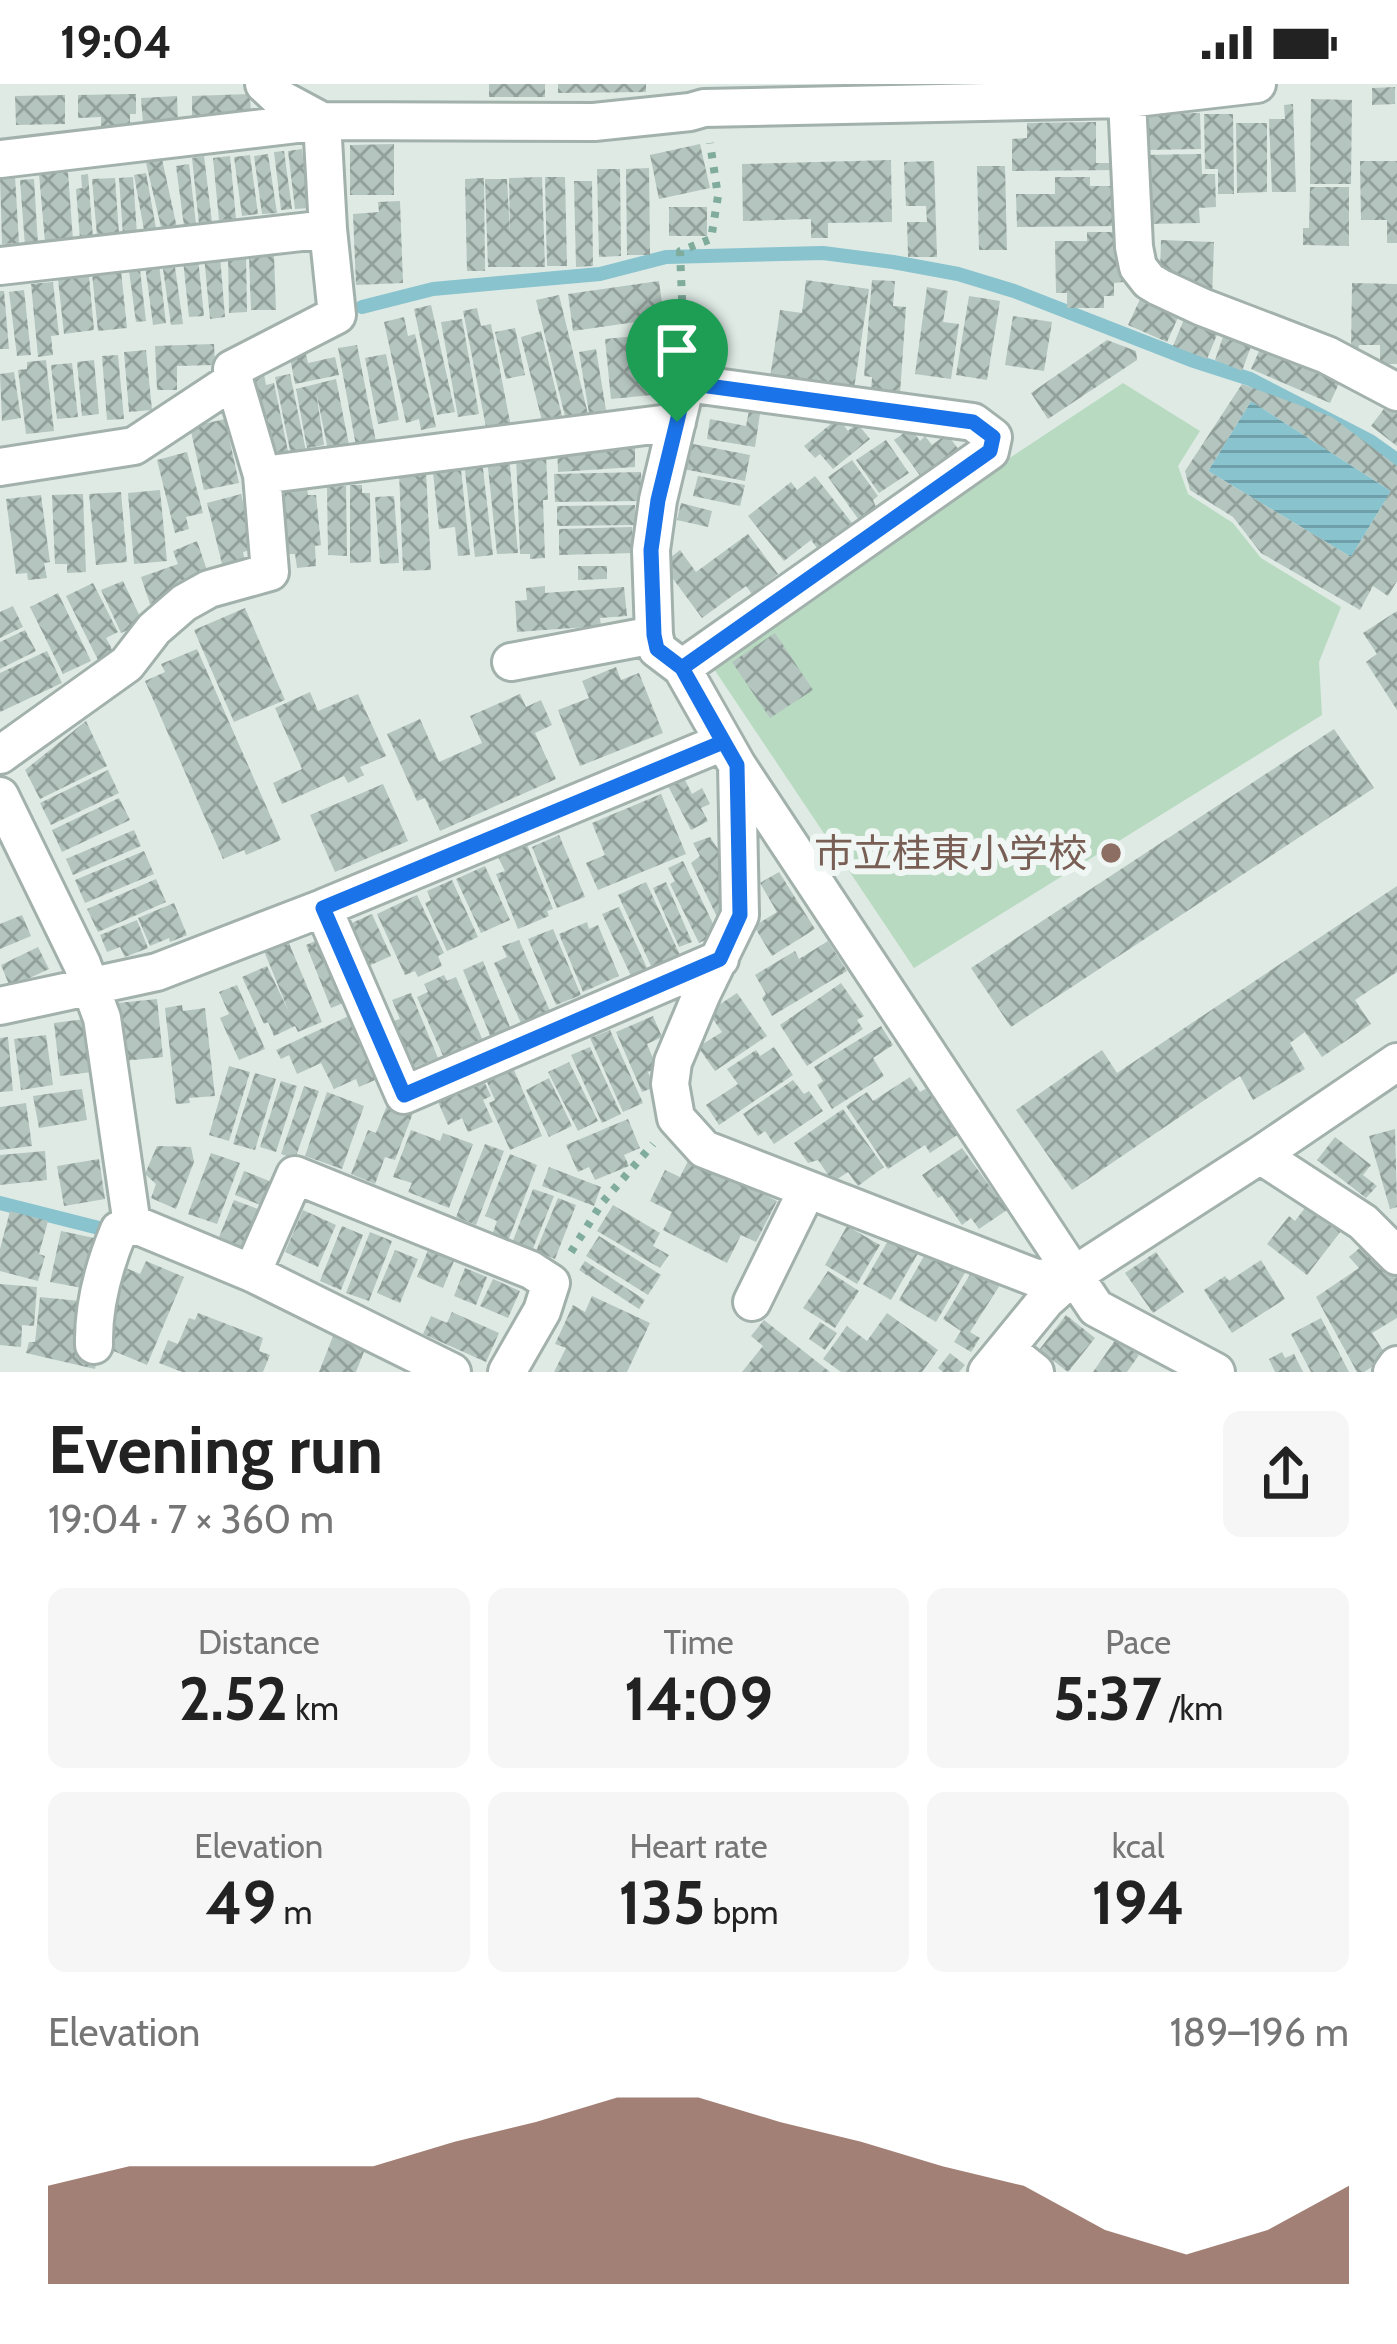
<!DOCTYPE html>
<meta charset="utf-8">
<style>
body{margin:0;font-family:Cabin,"Noto Sans JP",sans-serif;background:#f6f6f6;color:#222;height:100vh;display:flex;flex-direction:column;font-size:45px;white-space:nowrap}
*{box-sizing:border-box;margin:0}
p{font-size:39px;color:#767676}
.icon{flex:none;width:66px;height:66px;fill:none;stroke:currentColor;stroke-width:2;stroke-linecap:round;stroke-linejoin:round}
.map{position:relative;height:1288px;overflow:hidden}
.details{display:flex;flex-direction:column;background:#fff;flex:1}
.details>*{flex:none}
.pin{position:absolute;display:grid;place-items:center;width:102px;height:102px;color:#fff;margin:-123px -51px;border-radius:50% 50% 50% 0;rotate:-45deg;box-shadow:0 0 12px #0007}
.pin .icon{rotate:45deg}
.round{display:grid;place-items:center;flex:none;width:126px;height:126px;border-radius:18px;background:#f6f6f6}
.summary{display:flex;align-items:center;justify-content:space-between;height:204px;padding:0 48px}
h1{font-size:66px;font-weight:700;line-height:90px}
.metrics{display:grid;grid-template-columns:repeat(3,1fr);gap:18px;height:204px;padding:12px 48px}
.metrics div{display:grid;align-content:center;border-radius:18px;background:#f6f6f6;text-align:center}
.metrics b{font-size:60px;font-weight:700}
.metrics small{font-size:33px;font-weight:400}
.metrics p{font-size:33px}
.chart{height:336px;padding:24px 48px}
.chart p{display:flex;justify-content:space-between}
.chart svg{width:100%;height:216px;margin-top:12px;fill:#7d4b3b;opacity:.7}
.status{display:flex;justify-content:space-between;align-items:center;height:84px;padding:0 60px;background:#fff;direction:ltr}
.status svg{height:33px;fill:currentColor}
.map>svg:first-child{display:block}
</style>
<div class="status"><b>19:04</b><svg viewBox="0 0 49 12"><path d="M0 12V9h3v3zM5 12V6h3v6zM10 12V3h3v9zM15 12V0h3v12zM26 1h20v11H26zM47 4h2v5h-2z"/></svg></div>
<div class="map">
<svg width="1397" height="1288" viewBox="0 0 1397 1288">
<defs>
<pattern id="water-rules" width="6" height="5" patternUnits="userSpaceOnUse" patternTransform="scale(3)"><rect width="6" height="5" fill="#88c3ce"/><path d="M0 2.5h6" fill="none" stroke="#6f9fa8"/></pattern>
<pattern id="building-cross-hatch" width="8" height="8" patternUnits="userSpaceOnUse" patternTransform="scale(3)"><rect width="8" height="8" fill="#b4c4be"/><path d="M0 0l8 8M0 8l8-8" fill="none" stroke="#92a09b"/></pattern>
</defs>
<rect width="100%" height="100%" fill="#dfeae5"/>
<!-- grass -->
<path fill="#b8dac1" d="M1123 299 1200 347 1178 382 1188 410 1233 439 1261 474 1341 523 1319 578 1322 631 914 884 712 582 710 572Z"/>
<!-- water -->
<path fill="url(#water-rules)" d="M1251 317 1391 407 1351 473 1208 387Z"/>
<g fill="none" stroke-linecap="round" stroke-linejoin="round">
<!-- stream -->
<path stroke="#88c3ce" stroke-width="14" d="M362 223 433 205 600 190 666 173 823 169 893 178 958 190 1014 207 1191 276 1250 295 1370 357 1397 376
M0 1119 99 1144"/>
</g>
<!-- building -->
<path fill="url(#building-cross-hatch)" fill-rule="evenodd" d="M489 0H545V13H489Z
M558 0H646V8L558 9Z
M1395 3V20L1372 21V4Z
M136 10V30H130V42H101V33L78 34V11Z
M250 10 251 31 192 33V12Z
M65 11V40L16 41 15 12Z
M177 12 178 38 143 40 141 14Z
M1311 15 1352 16 1351 100H1310Z
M1293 20 1296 108H1272L1269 35H1285L1284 21Z
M1200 29 1201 65 1145 66V30Z
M1204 30H1233L1234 110H1218V85H1205Z
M1096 38V79H1117L1118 86 1012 87V55L1027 54V39Z
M1236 39H1267V108L1237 109Z
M394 60V111H350V61Z
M700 60 710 104 659 115 650 71Z
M302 65 309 124 295 125 288 67Z
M284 67 292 125 281 126 274 68Z
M268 70 277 129 262 130 254 72Z
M1201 70 1202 90H1215L1216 123 1199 124 1200 139 1146 140 1144 71Z
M250 71 258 130 242 132 234 73Z
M204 72 212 138 199 140 192 74Z
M230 72 236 135 219 136 213 74Z
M162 75 177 144 162 147 146 79Z
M891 76 892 138 828 139V154H811V135L743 137 742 80Z
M934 77 937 173H908L907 138H927L926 122H906L904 78Z
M1360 77H1397V159H1387V136H1361Z
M189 80 196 140 184 142 176 82Z
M977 82H1005L1007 166H979Z
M649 84 650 171H627L626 85Z
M597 85H620L621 172 599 173Z
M68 88 73 156 45 158 39 90Z
M146 89 156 144 144 146 134 91Z
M88 90 93 154 80 155 76 105 82 104 81 91Z
M15 92 19 159 2 160 0 93Z
M133 93 137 150 123 151 119 94Z
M542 93 545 183H488L485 95H507L510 149 509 94Z
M545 93H565L567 182H547Z
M1055 93H1090V102H1112V125H1121V142L1017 143 1016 110H1055Z
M115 94 119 150 97 152 92 95Z
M484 94 485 187H467L465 95Z
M34 95 38 161 25 162 20 96Z
M574 97H592L593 182 576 183Z
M1310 103H1349V162L1303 161V144H1309Z
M400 117 403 199 356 201 353 130 379 128 378 118Z
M669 123H707V152H669Z
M1087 148H1116V164L1123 163V198L1114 199V212H1104V224H1067V209H1056L1055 157H1087Z
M1161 156 1214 158 1212 215 1175 202 1176 190H1160Z
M220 171 225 233 210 235 204 172Z
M228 172H246L247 228 229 229Z
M274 172 276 226H251L249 173Z
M198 174 204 232 189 233 183 176Z
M174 176 183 240 171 241 162 178Z
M159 180 166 239 153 241 145 181Z
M140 186 146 237 136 238 129 187Z
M121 187 127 244 98 247 92 190Z
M89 192 94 246 64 250 58 195Z
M806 196 869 205 854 305 770 294 780 226 802 229Z
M872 196 895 197 893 222 906 223 900 310 871 307 872 293 864 292Z
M659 197 664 234 573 247 568 210Z
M53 198 59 251 51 252 53 271 38 273 31 200Z
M1352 199 1397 200V280H1380V261H1359L1358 267H1351Z
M927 203 948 207 943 238 959 240 951 295 915 290Z
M24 206 31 271 17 272 9 208Z
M0 207H4L9 265H0Z
M559 211 588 330 566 336 536 216Z
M1142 211 1180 229 1167 258 1128 241Z
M969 212 1000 217 987 296 956 291Z
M431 221 455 328 437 331 414 225Z
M477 224 481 242 491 240 511 343 487 348 463 227Z
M1187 228 1221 241 1207 275 1173 262Z
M1013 232 1052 238 1044 287 1005 281Z
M404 233 408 252 415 250 436 343 421 346 419 335 406 339 384 238Z
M462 235 479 330 458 333 441 238Z
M515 244 525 291 506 295 495 248Z
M541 247 562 332 542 337 521 253Z
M1225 247 1253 257 1242 287 1215 276Z
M646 251 652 311 611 315 605 255Z
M1107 256 1136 267 1137 276 1048 335 1031 309Z
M214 260 215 281 177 282V306H157L155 262Z
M357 261 376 358 356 362 338 264Z
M305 265 308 279 335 273 339 291 295 300 289 268Z
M596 265 606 326 589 329 579 268Z
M1260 265 1340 297 1330 319 1251 285Z
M146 266 152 326 129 328 124 268Z
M386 270 399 336 378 340 365 274Z
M118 271 124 335 107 336 102 272Z
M46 276 54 347 26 350 18 286 27 285V278Z
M94 276 99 330 82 332 77 278Z
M72 279 78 333 57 335 51 281Z
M14 288 21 334 2 337 0 290Z
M264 290 266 301 274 299 290 377 272 381 253 292Z
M290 290 307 372 292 376 275 293Z
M336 295 349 361 328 366 316 307 324 361 307 364 296 305Z
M1242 300 1332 333 1397 382V497L1388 512 1373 502 1360 526 1261 469 1233 433 1190 406 1185 387ZM1251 317 1391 407 1351 473 1208 387Z
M1389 318 1397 325V362L1371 342Z
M750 321 761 323 755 363 707 355 710 335 746 342Z
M838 334 848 347 857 339 870 355 833 385 820 370 815 374 804 362Z
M225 335 239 399 204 406 190 343Z
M911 344 920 357 925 352 932 361 947 350 962 370 924 397 894 356Z
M886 356 909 389 879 409 856 376Z
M688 359 750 371 745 397 683 385Z
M635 361V383L558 388 557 362Z
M187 368 203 429 186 433 189 445 175 449 157 376Z
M546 371 548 416H543L545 474 530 475V470H520L516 372Z
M509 372 518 469 497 470 487 374Z
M460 376 470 471 458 472 455 443 439 445 432 379Z
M482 376 493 471 475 473 464 378Z
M852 376 878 412 873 416 876 423 859 436 828 393Z
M426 387 431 486 403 487 399 388Z
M641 388 642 417 555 418 554 390Z
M698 392 745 401 740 422 693 412Z
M815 392 852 439 818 465 811 456 784 477 748 432 791 398 797 406Z
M350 401H362V409H370L371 478 350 479Z
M346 402 347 472 328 471 327 403Z
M307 405 308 411H316L321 461 315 462 316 482 297 484 295 470H289L282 408Z
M160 406 167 477 134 480 128 409Z
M121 408 127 478 96 481 89 410Z
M83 410 86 488 67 489V480H55L52 411Z
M241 410 255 465 243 468 246 483 224 488 207 419Z
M41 411 50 478 44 479 47 494 28 496 27 489 16 490 6 415Z
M394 412 399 479 380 480 375 413Z
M681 419 712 427 708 443 677 436Z
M635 421V441L557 442V422Z
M632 443 633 469 559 471V445Z
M748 450 778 490 752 510 746 502 702 534 662 480 680 466 696 488Z
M197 457 207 486 193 491 197 502 150 520 141 493 178 480 173 467Z
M578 482H607V495L578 496Z
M123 497 143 539 121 549 101 506Z
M93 499 118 548 106 554 114 569 98 576 66 512Z
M545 502V509L624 503 627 532 600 534 601 542 517 548 515 517 527 516 526 504Z
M58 509 91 577 63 590 30 523Z
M13 522 23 543 0 554V528Z
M245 524 285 616 234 638 194 546Z
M1397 527V626L1366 578 1377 570 1363 549Z
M25 546 36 567 0 585V558Z
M775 549 813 606 770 634 732 578Z
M197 565 281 756 246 771 244 766 223 775 145 597 165 588 161 580Z
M47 567 62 599 0 628V589Z
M616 583 621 596 639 589 663 649 580 682 558 626 589 614 582 597Z
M310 608 318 627 358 610 386 672 360 683 364 691 348 699 344 692 282 720 273 699 302 685 275 624Z
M520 610 526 623 541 616 552 641 535 649 556 695 440 747 425 714 417 717 387 650 420 635 439 678 482 659 470 632Z
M86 637 107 682 40 715 25 686Z
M1334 645 1374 704 1011 943 971 884Z
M108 686 119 709 51 741 40 719Z
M684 694 692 710 702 704 710 720 701 724 708 737 691 746 668 702Z
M383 700 408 757 335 788 310 731Z
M661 710 686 770 598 806 586 779 605 771 592 739Z
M119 714 130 736 62 768 52 746Z
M134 746 141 762 73 791 66 775Z
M559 751 585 813 557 824 532 763Z
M710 753 720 768 726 800 718 835 691 779 700 772 693 759Z
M527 761 553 825 547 827 549 832 518 845 496 790 505 787 498 773Z
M144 767 154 790 85 819 75 796Z
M683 777 718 850 699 859 670 800 675 797 668 784Z
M485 782 510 836 481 849 456 795Z
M779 788 815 845 772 872 754 842 777 828 760 799Z
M156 795 166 818 98 848 87 825Z
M452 796 478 853 447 867 425 819 431 816 427 807Z
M646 798 680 871 652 884 618 811Z
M666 798 692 858 679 863 653 804Z
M1397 802V888L1355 916 1371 940 1322 973 1305 948 1290 959 1305 985 1253 1016 1240 992 1072 1106 1016 1026 1102 966 1117 989Z
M417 811 444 869 438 872 442 882 418 893 415 887 405 891 377 830Z
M174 819 187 851 170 858 169 854 150 862 138 834Z
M619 823 647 884 631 892 602 830Z
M372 830 391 872 364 884 345 842Z
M22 831 31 852 0 865V840Z
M137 836 148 864 125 873 120 863 107 868 100 851Z
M587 838 589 845 598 841 619 892 583 908 559 850Z
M553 845 581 911 556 921 528 855Z
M320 855 346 918 331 924 306 861Z
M519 856 550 927 521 939 494 879 507 873 502 862Z
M288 857 322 938 298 948 295 942 274 952 268 938 264 940 242 893 267 882 289 928 264 867Z
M828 857 847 887 772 932 762 914 766 910 755 891 795 867 799 875Z
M38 863 49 885 10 903 1 881Z
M483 877 512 948 492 956 463 886Z
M444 891 447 897 456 893 483 957 444 974 417 913 428 908 424 900Z
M841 899 864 932 857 936 863 945 807 982 780 941Z
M237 901 265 965 239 976 220 934 229 930 219 908Z
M411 909 438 974 410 985 391 938 400 935 392 916Z
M737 909 767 952 715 987 698 963 722 948 708 928Z
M157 915 163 973 123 977 118 919Z
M182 921 183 927 205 924 215 1012 189 1014 190 1019 176 1020 165 924Z
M353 930 382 993 359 1003 356 995 334 1005 321 979 297 990 289 971 281 975 276 966Z
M653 932 662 953 647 960 657 984 648 988 654 1003 642 1008 616 948Z
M85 935 92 988 60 992 54 939Z
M881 942 893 961 873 974 884 992 832 1025 817 1001 823 997 814 983Z
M610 946 643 1019 623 1028 590 954Z
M46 951 53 1001 21 1006 14 955Z
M8 953 13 1007 0 1008V954Z
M590 963 621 1030 602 1039 571 971Z
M774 963 793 991 719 1041 706 1021 738 1000 727 985 756 966 760 972Z
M569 978 598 1037 578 1047 548 988Z
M229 982 250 988 229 1057 209 1051Z
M514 986 542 1052 510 1066 489 1019 495 1016 487 998Z
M255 989 276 995 255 1066 233 1060Z
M482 993 491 1012 483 1016 493 1038 468 1048 462 1034 448 1041 436 1013Z
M910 993 920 1008 927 1004 959 1050 930 1069 925 1061 888 1085 846 1022 867 1008 873 1017Z
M549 994 572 1042 549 1053 526 1006Z
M793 996 804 1010 809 1007 823 1027 774 1060 765 1047 758 1052 743 1030Z
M281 997 297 1002 276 1068 260 1063Z
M304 1002 319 1007 295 1075 281 1070Z
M82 1005 87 1036 39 1044 33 1012Z
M327 1008 364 1022 342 1085 305 1072Z
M26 1019 32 1062 0 1066V1023Z
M388 1019 413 1029 395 1076 385 1073 375 1100 351 1090 368 1046 376 1049Z
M843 1025 884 1083 858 1102 848 1088 833 1098 818 1076 808 1079 794 1059Z
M628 1035 640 1064 624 1071 629 1082 595 1096 589 1083 578 1088 566 1061Z
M1395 1045 1397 1123 1390 1125 1369 1052Z
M411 1046 440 1057 443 1049 473 1060 449 1124 408 1108 412 1099 393 1093Z
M1335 1053 1371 1081 1363 1091 1377 1102 1366 1114 1317 1076Z
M485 1060 504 1067 476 1141 456 1133Z
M157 1062 191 1063 194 1078 176 1125 151 1114 156 1100 145 1090Z
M962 1064 1007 1126 979 1145 971 1134 962 1141 942 1112 938 1114 922 1091Z
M45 1067 47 1096 0 1101V1071Z
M211 1069 240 1079 217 1140 188 1130Z
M510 1070 537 1081 508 1157 492 1151 497 1137 485 1132Z
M690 1073 777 1117 756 1158 741 1151 727 1179 663 1146 672 1128 650 1117 665 1086 680 1093Z
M99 1075 105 1115 64 1122 57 1082Z
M549 1083 601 1103 594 1122 542 1102Z
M244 1087 272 1098 263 1122 235 1111Z
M533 1105 554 1112 532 1167 512 1159Z
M558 1114 576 1121 555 1175 536 1167Z
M234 1116 263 1127 251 1158 235 1165 217 1158Z
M1311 1116 1345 1142 1307 1191 1267 1160 1289 1132 1295 1137Z
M613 1121 660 1149 653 1162 669 1171 660 1184 597 1147Z
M303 1126 336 1141 318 1183 285 1168Z
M10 1127 48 1137 39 1170 45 1172 38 1197 0 1187V1165Z
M342 1142 363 1151 341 1206 320 1197Z
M847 1142 880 1161 857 1200 825 1181Z
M61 1147 99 1155 88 1205 50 1198Z
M370 1148 392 1157 369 1217 346 1209Z
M892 1150 920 1166 891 1216 863 1200Z
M599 1152 661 1191 648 1211 586 1172Z
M1369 1156 1397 1187V1234L1372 1249 1387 1273 1364 1288H1357L1316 1213 1359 1184 1349 1173Z
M928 1165 966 1187 936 1238 899 1216Z
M395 1166 418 1175 400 1219 377 1209Z
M428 1166 454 1177 443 1204 417 1193Z
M1156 1168 1184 1208 1153 1229 1125 1189Z
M1261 1176 1285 1215 1232 1249 1204 1206 1225 1192 1229 1197Z
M146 1177 184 1193 147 1281 104 1263 101 1243 126 1184 140 1190Z
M585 1177 645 1216 639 1225 579 1186Z
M465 1184 487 1193 476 1221 454 1212Z
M974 1184 1000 1201 970 1248 980 1254 971 1268 954 1258 961 1247 943 1235Z
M828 1187 859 1207 835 1244 803 1224Z
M493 1195 520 1207 508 1234 480 1222Z
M0 1200 37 1203 34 1242 22 1241 21 1263 0 1261Z
M592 1212 650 1239 627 1288H554L566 1264 555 1260 573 1221 585 1228Z
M40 1213 89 1218 98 1272 95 1285 26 1269 29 1258H35Z
M452 1228 499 1249 486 1278 423 1250 431 1232 447 1239Z
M198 1229 263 1254 259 1267 270 1271 263 1288H182L159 1279 168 1256 178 1260 189 1234 195 1236Z
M887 1229 938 1266 922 1288H841L823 1275 847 1242 867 1257Z
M1066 1231 1095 1254 1068 1288 1039 1266Z
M1321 1234 1349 1288H1311L1291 1250Z
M764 1236 830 1288H742L763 1262 751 1252Z
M820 1238 837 1249 825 1266 809 1255Z
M335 1247 367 1260 356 1288H319Z
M1116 1255 1139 1271 1127 1288H1093Z
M1282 1268 1285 1274 1294 1270 1303 1288H1275L1269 1275Z
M950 1269 965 1281 959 1288H943L938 1284Z"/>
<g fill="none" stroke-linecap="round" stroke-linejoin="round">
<!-- minor casing -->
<g stroke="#a2b1ac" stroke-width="42">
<path id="minor" d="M264 0 279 14 322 37 594 38 690 28 704 24 1127 15 1257 0
M1127 15 1134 163 1138 183 1149 197 1159 203 1202 223 1327 271 1397 308
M0 75 322 37 328 145 337 231 232 285 234 296
M0 182 328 145
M0 383 134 362 234 296 262 391 270 488 209 505 184 519 154 545 127 580 0 671
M262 391 677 338
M511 578 654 551
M682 584 990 367 993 353 973 338 686 299 658 416 651 466 654 551 657 565 682 584 737 681 1074 1191
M737 681 740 831 702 909 673 978 670 1000 676 1034 704 1065 1036 1194 1074 1191 1096 1224 1216 1288
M0 712 82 880 102 934 131 1134 136 1141 252 1189 452 1288
M323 824 404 1011 720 875
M0 922 157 888 323 824 723 658
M1260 1071 1363 1138 1397 1172
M252 1189 295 1091 531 1186 551 1199 542 1227 507 1288
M752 1218 807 1106
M94 1261C93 1222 104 1182 119 1146L136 1141
M1006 1265 1035 1288
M987 1288 1046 1216 1074 1191 1260 1071 1397 978
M1392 1288 1397 1281"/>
</g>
<!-- path -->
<path stroke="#80ac9e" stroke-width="8" stroke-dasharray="6 9" stroke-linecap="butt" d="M684 262 680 167 711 155 718 112 710 59
M571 1168 602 1119 653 1060"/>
<!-- minor -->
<use href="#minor" stroke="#fff" stroke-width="36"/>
</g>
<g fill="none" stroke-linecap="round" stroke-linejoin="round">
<!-- route casing -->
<g stroke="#fff" stroke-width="24">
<path id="route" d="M677 338 658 416 651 466 654 551 657 565 682 584 723 658 323 824 404 1011 720 875 740 831 737 681 682 584 990 367 993 353 973 338 686 299 677 338"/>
</g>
<!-- route -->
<use href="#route" stroke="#1a73e8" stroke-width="15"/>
</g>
<!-- markers -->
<circle fill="#8d6e63" stroke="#eff6f3" stroke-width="4.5" cx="1111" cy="769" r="12"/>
<g text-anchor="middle" stroke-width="12" stroke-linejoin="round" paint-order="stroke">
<!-- education labels -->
<g font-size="39" fill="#785e54" stroke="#eff6f3" text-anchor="end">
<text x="1087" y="783">市立桂東小学校</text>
</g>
</g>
</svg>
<div class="pin" style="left:677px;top:338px;background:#1e9e55"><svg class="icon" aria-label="arrive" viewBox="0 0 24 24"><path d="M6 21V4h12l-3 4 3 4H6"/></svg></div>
</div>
<section class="details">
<div class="summary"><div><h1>Evening run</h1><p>19:04 · 7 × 360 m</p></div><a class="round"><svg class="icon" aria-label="share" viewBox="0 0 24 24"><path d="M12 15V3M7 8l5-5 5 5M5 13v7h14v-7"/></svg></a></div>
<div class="metrics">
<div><p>Distance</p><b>2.52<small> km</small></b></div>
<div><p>Time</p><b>14:09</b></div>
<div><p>Pace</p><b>5:37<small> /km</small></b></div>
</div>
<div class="metrics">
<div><p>Elevation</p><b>49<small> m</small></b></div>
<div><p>Heart rate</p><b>135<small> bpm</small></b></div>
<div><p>kcal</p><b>194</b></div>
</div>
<div class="chart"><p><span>Elevation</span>189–196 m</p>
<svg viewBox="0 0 160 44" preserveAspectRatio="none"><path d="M0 44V24L10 20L20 20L30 20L40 20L50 15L60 11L70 6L80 6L90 11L100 15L110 20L120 24L130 33L140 38L150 33L160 24V44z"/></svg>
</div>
</section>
